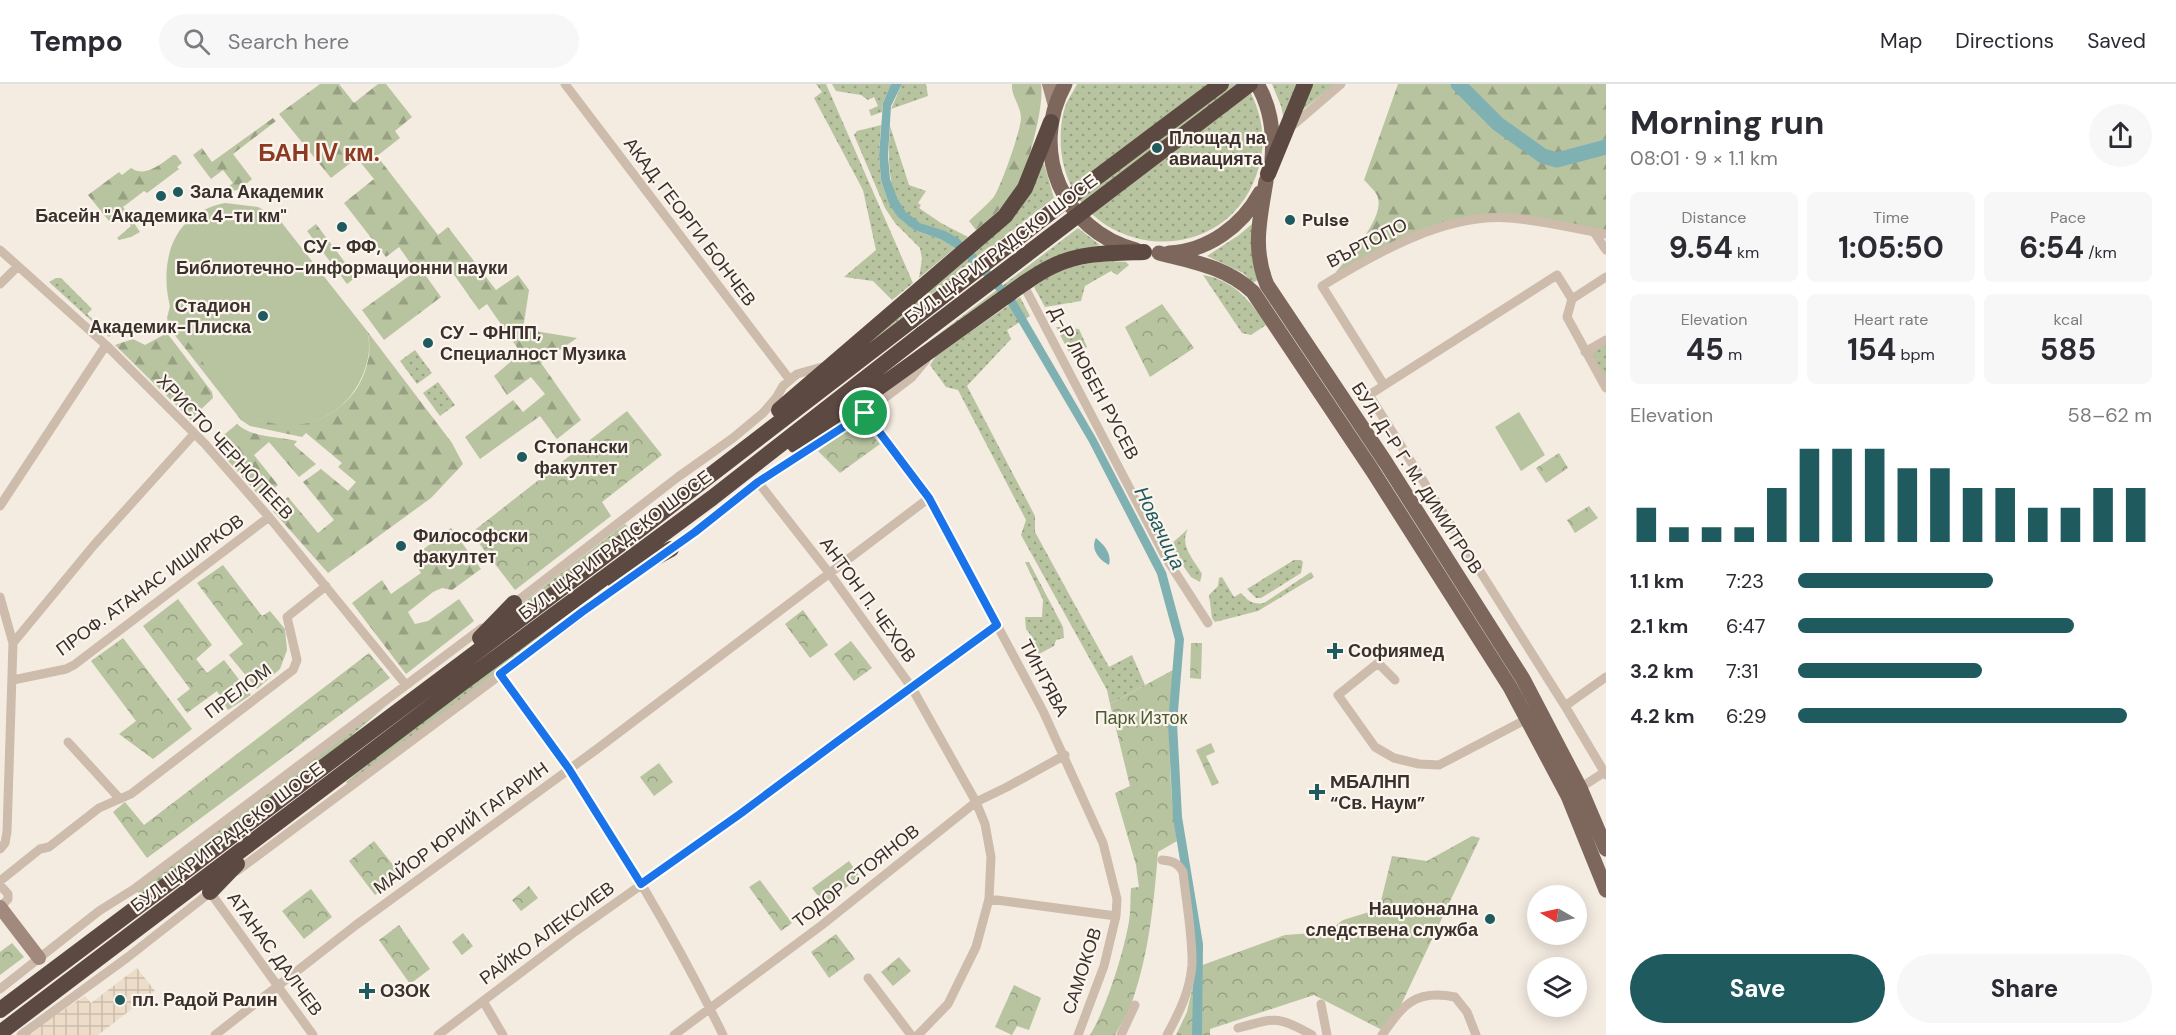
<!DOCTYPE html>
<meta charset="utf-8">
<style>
body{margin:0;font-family:"DM Sans",sans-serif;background:#f7f7f7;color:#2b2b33;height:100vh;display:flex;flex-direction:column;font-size:22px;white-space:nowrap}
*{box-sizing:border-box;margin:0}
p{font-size:20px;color:#7c7c81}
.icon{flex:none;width:33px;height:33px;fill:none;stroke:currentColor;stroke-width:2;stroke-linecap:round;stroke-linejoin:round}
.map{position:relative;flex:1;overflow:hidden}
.details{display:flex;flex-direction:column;background:#fff;width:570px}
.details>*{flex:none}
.needle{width:39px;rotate:279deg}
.buttons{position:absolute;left:1527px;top:801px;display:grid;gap:12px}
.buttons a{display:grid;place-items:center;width:60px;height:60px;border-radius:50%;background:#fff;box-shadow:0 3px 15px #0003;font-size:30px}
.pin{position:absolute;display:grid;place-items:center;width:51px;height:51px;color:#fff;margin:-26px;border:3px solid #fff;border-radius:50%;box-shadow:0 2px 6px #0007}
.round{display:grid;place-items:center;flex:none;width:63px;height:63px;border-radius:32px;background:#f7f7f7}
.headline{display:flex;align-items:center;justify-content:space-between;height:102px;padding:0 24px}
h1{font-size:33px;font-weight:700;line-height:45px}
.metrics{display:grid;grid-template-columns:repeat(3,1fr);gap:9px;height:102px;padding:6px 24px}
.metrics div{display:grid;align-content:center;border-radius:9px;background:#f7f7f7;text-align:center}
.metrics b{font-size:30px;font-weight:700}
.metrics small{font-size:16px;font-weight:400}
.metrics p{font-size:16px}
.chart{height:168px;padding:12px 24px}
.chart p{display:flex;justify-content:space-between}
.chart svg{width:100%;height:108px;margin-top:6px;stroke:#1f5a5e;stroke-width:6}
.button{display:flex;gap:12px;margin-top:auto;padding:12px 24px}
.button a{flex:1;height:69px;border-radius:36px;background:#1f5a5e;color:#fff;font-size:24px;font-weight:700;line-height:69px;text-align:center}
.button a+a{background:#f7f7f7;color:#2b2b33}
ul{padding:0 24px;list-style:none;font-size:20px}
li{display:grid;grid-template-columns:96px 72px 1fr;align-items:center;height:45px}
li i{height:15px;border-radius:8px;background:#1f5a5e}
header{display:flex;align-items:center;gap:36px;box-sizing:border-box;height:84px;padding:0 30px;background:#fff;border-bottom:2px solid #e1e1e2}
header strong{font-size:28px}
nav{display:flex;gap:33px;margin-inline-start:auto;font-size:21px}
.search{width:420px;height:54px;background:#f7f7f7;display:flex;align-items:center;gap:15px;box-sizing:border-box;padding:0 21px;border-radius:33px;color:#7c7c81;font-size:22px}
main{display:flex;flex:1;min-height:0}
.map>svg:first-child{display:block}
</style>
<header>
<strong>Tempo</strong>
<div class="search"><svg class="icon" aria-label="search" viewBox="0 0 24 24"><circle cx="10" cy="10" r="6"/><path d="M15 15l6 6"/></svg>Search here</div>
<nav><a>Map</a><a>Directions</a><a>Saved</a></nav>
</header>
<main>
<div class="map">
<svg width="1606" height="951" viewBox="0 0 1606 951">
<defs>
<pattern id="grass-dots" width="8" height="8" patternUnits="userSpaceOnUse" patternTransform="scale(1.5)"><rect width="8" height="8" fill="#b8c4a0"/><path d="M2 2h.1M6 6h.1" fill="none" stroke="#97a083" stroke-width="1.8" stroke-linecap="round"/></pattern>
<pattern id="forest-firs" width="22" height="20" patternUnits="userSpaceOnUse" patternTransform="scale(1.5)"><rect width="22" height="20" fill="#b8c4a0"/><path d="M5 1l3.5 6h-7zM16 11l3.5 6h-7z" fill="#97a083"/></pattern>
<pattern id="park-crowns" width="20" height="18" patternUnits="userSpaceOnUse" patternTransform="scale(1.5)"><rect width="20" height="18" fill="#b8c4a0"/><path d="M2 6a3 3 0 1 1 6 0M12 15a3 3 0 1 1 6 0" fill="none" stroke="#97a083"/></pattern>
<pattern id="plaza-grid" width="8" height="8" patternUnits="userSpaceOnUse" patternTransform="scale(1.5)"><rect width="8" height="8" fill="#ecdcc8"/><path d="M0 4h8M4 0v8" fill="none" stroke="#cbbdac"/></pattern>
</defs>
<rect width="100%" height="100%" fill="#f4ebe1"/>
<!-- grass -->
<path fill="url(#grass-dots)" d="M816 0H826L913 199 892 216 873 197 844 193 876 166 863 106 814 14 822 8Z
M832 0H891L883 19 882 28 871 32 869 26 878 22 874 13 868 16 861 11 836 7Z
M902 0H926L928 12 891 25Z
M1077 0H1246C1263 29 1268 60 1256 92 1219 193 1071 172 1061 65 1060 51 1061 34 1066 20 1069 13 1074 7 1077 0Z
M1272 0H1298L1285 41 1281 22Z
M1309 0H1335L1300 28Z
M881 41 879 71 881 96 889 120 914 146 940 155 955 164 919 194 922 175 920 164 895 139 885 124 854 51 857 47Z
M890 42 909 101 926 107 918 119 921 121 919 124 941 139 968 153 962 158C949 147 935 146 920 139 885 120 888 76 890 42Z
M1042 80H1044L1054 114 821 297 985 157Z
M1252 140H1254L1259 195 1253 199 1243 189 1207 172 1239 151Z
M1078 144 1100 161 1089 164 852 316Z
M1109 177 1126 178 1129 181 1117 191 1111 187 1085 202 1081 217 1045 223 1034 203C1055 185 1083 179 1109 177Z
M1203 191C1232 195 1252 218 1266 241L1251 251 1242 249Z
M56 194H61L92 225 87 230 111 251 109 253 49 198Z
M1020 213 1030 232 1007 246 1011 255 967 302 1035 432V448L1109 583 1132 571 1145 601 1110 620 1107 606 1021 451 1026 436 958 306 946 303 930 281 936 272Z
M1056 243 1079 245 1087 263 1071 272Z
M1606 256V304L1585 268Z
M415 266 432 289 417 300 400 277Z
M438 298 455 321 440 332 423 309Z
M625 440 629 444 508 535 513 526Z
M1188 445C1179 461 1193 475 1202 490L1200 498 1191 493 1169 462Z
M1294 476H1301L1303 478 1301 489 1261 514H1256L1247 505Z
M1025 478H1029L1063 543 1064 554 1056 556 1054 562 1039 570 1033 560 1036 558 1026 545 1025 533H1042L1043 516Z
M1311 488 1314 493 1258 527 1215 538 1212 534 1209 511 1218 502 1219 494 1222 493 1234 513 1241 509C1248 517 1253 521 1264 519Z
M572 530H573L348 701 346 698C418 638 494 582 572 530Z
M486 547 386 622 330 670 140 812 137 807Z"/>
<!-- forest -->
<path fill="url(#forest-firs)" d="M320 0H339L354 19 378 0H386L412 33 395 47 400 54 377 72 438 151 448 143 496 206 518 191 529 206 523 245 577 254 541 279 581 336 557 355 540 332 480 375 465 353 513 316 523 328 545 310 531 293 507 311 494 292 521 269 487 220 479 226 445 178 426 192 441 213 384 256 362 226 416 187 399 163 386 173 344 119 374 95 357 74 331 94 279 30Z
M1012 0H1041C1045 21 1027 88 1015 107 1004 123 991 134 976 146L969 137C977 129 986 122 993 114 1001 103 1020 48 1021 35 1021 21 1011 13 1012 0Z
M1398 0H1606V150L1510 134 1444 142 1338 192 1336 188C1349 171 1387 133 1377 111 1374 106 1368 100 1364 96Z
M273 34 276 37 233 70 252 95 240 105 233 107 227 104 233 99 223 86 211 95 193 71 202 64 212 78Z
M173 71H176L182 79 177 83 179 85 147 109 144 107 123 123 140 148 131 153 119 156 117 154 131 142 121 128 109 137 88 111 119 88 122 91 131 84C145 94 161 80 173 71Z
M316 140 356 193 347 200 307 147Z
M170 222C191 249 211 276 232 303 239 312 246 326 255 333 260 337 270 337 277 338 307 344 331 335 351 312 365 296 374 268 367 247L452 359 463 380 431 414 328 489 273 427 288 413 318 449 334 436 303 398 321 385 348 407 356 398 338 383 342 379 306 349 302 353 250 342 241 336 170 245 167 234Z
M167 249 212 308 213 314 195 331 193 338 115 261 133 255 145 261Z
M237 340C252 354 278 352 297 357L294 361 316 380 299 393 269 358 254 371 278 401 262 415 213 360Z
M451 444 481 485 452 506 442 504 433 508 408 528 415 540 428 537 459 515 474 537 406 590 352 519 382 496 391 510 421 489 412 474Z"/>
<!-- park -->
<path fill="url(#park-crowns)" d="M1162 220 1194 264 1150 293 1125 243Z
M627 327 662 371 602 418 611 432 515 506 471 449Z
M860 337 880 360 840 389 818 367Z
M1559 369 1568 384 1546 399 1536 384Z
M1589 422 1598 434 1575 449 1567 436Z
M223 481 262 532 270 527 285 545 287 566 280 585 257 605 229 571 243 560 197 499Z
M178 515 212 561 196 575 207 589 224 576 251 611 228 626 217 607 187 629 177 615 190 605 143 542Z
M803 526 828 561 810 574 785 540Z
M123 554 192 645 153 675 119 650 136 637 91 577Z
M851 557 872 584 854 597 834 570Z
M1191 559H1202L1201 595 1190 594Z
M369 569 390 594 147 774 113 728 125 718 144 741Z
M1173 586C1168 643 1168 701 1177 757L1158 768C1154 818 1149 870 1132 918 1128 929 1121 940 1115 951H1090C1106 925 1124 868 1129 837 1131 826 1130 815 1131 804L1139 803 1136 781 1115 709 1130 702 1110 620Z
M1211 659 1215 668 1206 672 1219 699 1212 702 1196 666Z
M659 679 673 698 654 712 640 693Z
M1472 752 1480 754 1398 927 1384 947 1314 911 1210 945V951H1176L1187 928 1197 883 1285 851 1327 848 1343 836 1379 825 1392 772 1427 777Z
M374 757 401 791 375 811 349 777Z
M760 796 792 839 781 847 749 803Z
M529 802 538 814 521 827 512 816Z
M311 805 332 833 304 855 282 827Z
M399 841 430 885 410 900 379 856Z
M463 849 473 862 462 871 452 858Z
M836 850 855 875 829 894 811 868Z
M12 859 24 873 0 891V868Z
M899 873 911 887 893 902 881 888Z
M1014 901 1041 914 1029 946 1017 942 1012 951 995 943Z"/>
<!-- pitch -->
<path fill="#b8c4a0" d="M225 119 258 123 278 134 367 247C371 261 369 275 364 288 346 335 296 355 250 331 229 319 196 267 179 246 172 234 169 220 167 206 163 163 180 128 225 119Z
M1519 328 1545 371 1521 387 1495 343Z
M849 777 860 793 824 820 812 804Z"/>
<!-- plaza -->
<path fill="url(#plaza-grid)" d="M137 884 155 907 98 951H25L85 912 91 919Z"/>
<!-- water -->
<path fill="#7fb0b2" d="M891 0H902L891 22 888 72 890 95 898 116 906 128 920 139 945 147 958 154 981 176 1015 215 1096 354 1166 488 1184 555 1177 639 1182 733 1203 860 1202 951H1192L1194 861 1173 734 1168 639 1175 556 1157 490 1089 358 1008 220 975 182 955 164 940 155 914 146 898 133 889 120 881 96 879 71 883 19Z
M1096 454C1104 461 1112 469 1109 481 1099 476 1090 465 1096 454Z"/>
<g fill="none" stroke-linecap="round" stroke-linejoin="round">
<!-- river -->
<path stroke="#7fb0b2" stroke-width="15" d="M1458 0 1498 40 1543 72 1557 76 1606 63"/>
<!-- street -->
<path stroke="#cdbbac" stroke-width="9" d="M565 0 790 296
M1292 42 1341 0
M1594 148 1606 166
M0 166 106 261 205 360 269 433 406 601
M1606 193 1572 215 1567 233 1606 304
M0 200 18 182
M1023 200 1166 474 1208 539
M1572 215 1557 191 1369 311 1565 622 1606 691
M1585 268 1606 256
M1384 301 1322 202C1376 169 1445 129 1510 134 1542 136 1575 145 1606 150
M865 329 929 414 1043 627 1103 759 1117 815 1116 832 1104 882 1078 951
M758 398 830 490 912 604 976 718 985 740 991 773 989 815 976 863 948 920 918 951
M0 422 106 261
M668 467 695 448 758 398 865 329 911 294 926 276
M0 513 13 559 7 748 5 759 0 765
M512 521 678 393 733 354 763 329 776 314 783 302 797 290 822 283
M13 559 94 461 194 350
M500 590C585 703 661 824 723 951
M13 596 66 585 74 581 269 433
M1395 596 1378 579 1338 611 1375 663 1394 674 1419 680 1439 681 1527 635
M1565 622 1606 593
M68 658 120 715
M1577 706 1606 687
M1162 776C1173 777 1178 779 1183 788 1186 816 1193 854 1192 881 1190 907 1179 929 1167 951
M237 787 625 498
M0 797 40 765 49 763 99 724 131 710 293 586 297 576 287 533 326 502
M0 801 8 810V815L0 823
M210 808 313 951
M989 815 1116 832
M868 894 911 951
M0 905 99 827 134 805 482 544
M483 917 503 951
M1321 920 1327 951
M1238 944C1275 934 1277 931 1312 951
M21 951 128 873 212 807
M215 951 356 841 597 665 929 414
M438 951 576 847 740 731 997 541
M674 951 822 841 976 718 1007 703 1065 671
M1121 951 1135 921
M1382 951C1403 921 1415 905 1455 913L1467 928 1476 951"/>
<!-- secondary -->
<path stroke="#a18a7d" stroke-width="14" d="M1049 0 1055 22
M0 823 39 874"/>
<!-- primary -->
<path stroke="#7d675c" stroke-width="15" d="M1065 0C1028 67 1063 147 1136 166
M1257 0C1271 23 1274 49 1272 75
M1266 97C1260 135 1252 164 1267 201L1386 379 1523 595 1580 704 1606 765
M1159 169C1194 178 1226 183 1253 208L1372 386 1510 603 1568 712 1606 806
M1169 169C1208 167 1242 142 1260 109"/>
<!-- highway -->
<path stroke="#5c4a42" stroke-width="16" d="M1268 90 1305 0
M779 326 1005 132 1025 104 1051 38
M795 361 846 327 1023 200C1032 194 1042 187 1051 183 1080 168 1113 169 1144 168
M614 496 671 465
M480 554 514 519
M210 808 237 780
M0 926 643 443 911 237
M0 949 462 599 712 414 922 250"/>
<!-- highway-bridge -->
<path stroke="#5c4a42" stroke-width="16" d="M911 237 1064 118 1221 0
M922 250 1250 0"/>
</g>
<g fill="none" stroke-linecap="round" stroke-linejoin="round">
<!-- route casing -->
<g stroke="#fff" stroke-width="12">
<path id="route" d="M865 329 929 414 997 541 838 657 740 730 641 800 569 685 500 590 582 528 695 448 758 398Z"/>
</g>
<!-- route -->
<use href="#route" stroke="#1a73e8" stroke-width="8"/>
</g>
<!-- markers -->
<g fill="#1f5a5e" stroke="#fbf5ee" stroke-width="2">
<circle cx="1157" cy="64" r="6"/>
<circle cx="178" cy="108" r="6"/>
<circle cx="161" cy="112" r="6"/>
<circle cx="1290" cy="136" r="6"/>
<circle cx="342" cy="143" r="6"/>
<circle cx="263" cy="232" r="6"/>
<circle cx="428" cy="259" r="6"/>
<circle cx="522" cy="373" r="6"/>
<circle cx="401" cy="462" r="6"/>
<path d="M1332 558h6v6h6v6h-6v6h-6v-6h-6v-6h6z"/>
<path d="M1314 699h6v6h6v6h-6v6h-6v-6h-6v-6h6z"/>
<circle cx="1490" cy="835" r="6"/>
<path d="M364 898h6v6h6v6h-6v6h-6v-6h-6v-6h6z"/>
<circle cx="120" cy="916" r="6"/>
</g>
<g text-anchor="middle" stroke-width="4.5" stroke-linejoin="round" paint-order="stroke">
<!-- poi labels -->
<g font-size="18" font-weight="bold" fill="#3b302b" stroke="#fbf5ee" text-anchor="start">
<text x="1169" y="60">Площад на<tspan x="1169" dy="21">авиацията</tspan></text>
<text x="190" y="114">Зала Академик</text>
<text x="161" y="138" text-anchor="middle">Басейн "Академика 4-ти км"</text>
<text x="1302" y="142">Pulse</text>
<text x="342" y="169" text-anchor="middle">СУ - ФФ,<tspan x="342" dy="21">Библиотечно-информационни науки</tspan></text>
<text x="251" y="228" text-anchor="end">Стадион<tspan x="251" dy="21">Академик-Плиска</tspan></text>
<text x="440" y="255">СУ - ФНПП,<tspan x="440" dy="21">Специалност Музика</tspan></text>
<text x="534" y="369">Стопански<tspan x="534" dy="21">факултет</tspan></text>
<text x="413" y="458">Философски<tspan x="413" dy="21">факултет</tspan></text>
<text x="1348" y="573">Софиямед</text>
<text x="1330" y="704">MБАЛНП<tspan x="1330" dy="21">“Св. Наум”</tspan></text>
<text x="1478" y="831" text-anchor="end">Национална<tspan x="1478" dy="21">следствена служба</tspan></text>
<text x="380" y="913">ОЗОК</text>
<text x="132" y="922">пл. Радой Ралин</text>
</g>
<!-- street labels -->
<g font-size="18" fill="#3b302b" stroke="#fbf5ee">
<text transform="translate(690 138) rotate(53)" y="6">АКАД. ГЕОРГИ БОНЧЕВ</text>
<text transform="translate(1367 159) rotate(-27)" y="6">ВЪРТОПО</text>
<text transform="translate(1001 165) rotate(-37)" y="6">БУЛ. ЦАРИГРАДСКО ШОСЕ</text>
<text transform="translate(1094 299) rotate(62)" y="6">Д-Р ЛЮБЕН РУСЕВ</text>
<text transform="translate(225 363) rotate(47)" y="6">ХРИСТО ЧЕРНОПЕЕВ</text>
<text transform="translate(1417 394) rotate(57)" y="6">БУЛ. Д-Р Г. М. ДИМИТРОВ</text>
<text transform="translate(615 461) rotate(-37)" y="6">БУЛ. ЦАРИГРАДСКО ШОСЕ</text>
<text transform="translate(150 501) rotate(-36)" y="6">ПРОФ. АТАНАС ИШИРКОВ</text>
<text transform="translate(868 516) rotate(54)" y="6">АНТОН П. ЧЕХОВ</text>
<text transform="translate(1044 594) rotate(62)" y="6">ТИНТЯВА</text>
<text transform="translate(238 607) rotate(-37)" y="6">ПРЕЛОМ</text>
<text transform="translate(461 744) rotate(-36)" y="6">МАЙОР ЮРИЙ ГАГАРИН</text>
<text transform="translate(227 753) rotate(-37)" y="6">БУЛ. ЦАРИГРАДСКО ШОСЕ</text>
<text transform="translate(856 792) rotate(-38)" y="6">ТОДОР СТОЯНОВ</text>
<text transform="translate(547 849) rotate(-36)" y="6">РАЙКО АЛЕКСИЕВ</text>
<text transform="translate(275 870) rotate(54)" y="6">АТАНАС ДАЛЧЕВ</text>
<text transform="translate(1082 887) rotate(-72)" y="6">САМОКОВ</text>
</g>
<!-- park labels -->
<g font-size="18" fill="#4a5a2e" stroke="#fbf5ee">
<text x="1141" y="640">Парк Изток</text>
</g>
<!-- water labels -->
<g font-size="20" font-style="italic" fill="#1f5a5e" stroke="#fbf5ee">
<text transform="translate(1160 444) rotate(64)" y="7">Новачица</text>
</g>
<!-- district labels -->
<g font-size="24" font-weight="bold" fill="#8c3b22" stroke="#fbf5ee">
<text x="319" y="77">БАН IV км.</text>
</g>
</g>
</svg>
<div class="buttons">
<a><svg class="needle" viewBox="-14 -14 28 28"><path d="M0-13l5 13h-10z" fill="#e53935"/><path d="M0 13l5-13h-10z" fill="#7c7c81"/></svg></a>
<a><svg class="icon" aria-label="layers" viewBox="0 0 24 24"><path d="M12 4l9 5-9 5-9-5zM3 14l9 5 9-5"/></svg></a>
</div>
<div class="pin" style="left:865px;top:329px;background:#1e9e55"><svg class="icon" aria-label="arrive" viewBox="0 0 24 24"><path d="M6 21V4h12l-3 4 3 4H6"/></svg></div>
</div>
<section class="details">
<div class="headline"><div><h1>Morning run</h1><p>08:01 · 9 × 1.1 km</p></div><a class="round"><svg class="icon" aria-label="share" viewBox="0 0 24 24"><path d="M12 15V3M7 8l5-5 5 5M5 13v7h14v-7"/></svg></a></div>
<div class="metrics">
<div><p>Distance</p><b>9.54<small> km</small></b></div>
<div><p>Time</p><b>1:05:50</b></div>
<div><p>Pace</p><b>6:54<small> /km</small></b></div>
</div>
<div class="metrics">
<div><p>Elevation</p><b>45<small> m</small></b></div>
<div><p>Heart rate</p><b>154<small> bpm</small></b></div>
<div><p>kcal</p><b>585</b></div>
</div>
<div class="chart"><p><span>Elevation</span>58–62 m</p>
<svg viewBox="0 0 160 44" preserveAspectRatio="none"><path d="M5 44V30M15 44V38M25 44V38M35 44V38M45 44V22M55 44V6M65 44V6M75 44V6M85 44V14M95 44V14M105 44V22M115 44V22M125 44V30M135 44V30M145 44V22M155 44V22"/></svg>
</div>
<ul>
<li><b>1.1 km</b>7:23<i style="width:55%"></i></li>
<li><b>2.1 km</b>6:47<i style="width:78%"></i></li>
<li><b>3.2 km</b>7:31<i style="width:52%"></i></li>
<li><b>4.2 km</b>6:29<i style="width:93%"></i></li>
</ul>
<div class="button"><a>Save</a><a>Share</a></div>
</section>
</main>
